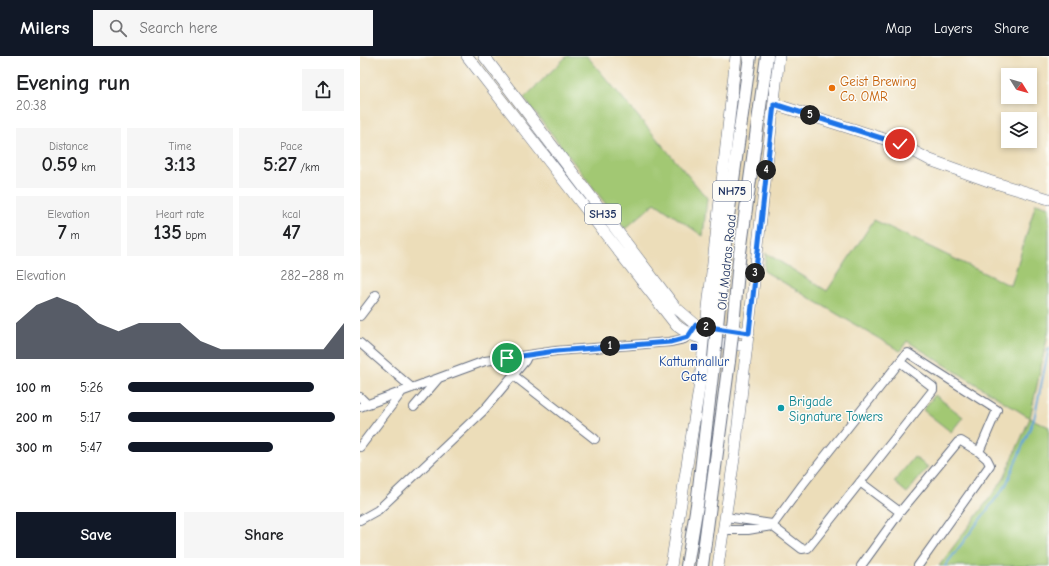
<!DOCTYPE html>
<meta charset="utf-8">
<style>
body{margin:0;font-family:"Comic Neue",sans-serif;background:#f6f6f6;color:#202124;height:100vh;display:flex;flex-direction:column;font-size:15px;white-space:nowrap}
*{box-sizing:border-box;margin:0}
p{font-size:13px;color:#757577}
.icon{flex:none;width:22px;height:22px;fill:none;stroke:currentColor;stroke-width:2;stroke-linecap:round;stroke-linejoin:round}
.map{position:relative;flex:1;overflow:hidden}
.details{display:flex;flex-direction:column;background:#fff;width:360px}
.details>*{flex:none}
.needle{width:26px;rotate:127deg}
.fabs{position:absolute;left:641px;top:12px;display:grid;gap:8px}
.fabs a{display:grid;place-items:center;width:36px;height:36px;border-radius:0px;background:#fff;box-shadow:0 2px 6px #0003;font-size:20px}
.pin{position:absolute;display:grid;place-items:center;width:34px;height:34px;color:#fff;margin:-17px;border:2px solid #fff;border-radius:50%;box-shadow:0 1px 4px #0007}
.km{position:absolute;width:20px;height:20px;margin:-10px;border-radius:50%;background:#222;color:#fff;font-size:11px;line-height:20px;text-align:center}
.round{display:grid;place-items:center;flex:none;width:42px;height:42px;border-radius:0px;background:#f6f6f6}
.head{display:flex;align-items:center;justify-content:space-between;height:68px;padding:0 16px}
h1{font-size:22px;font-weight:800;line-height:30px}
.figures{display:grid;grid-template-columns:repeat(3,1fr);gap:6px;height:68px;padding:4px 16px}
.figures div{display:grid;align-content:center;border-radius:0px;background:#f6f6f6;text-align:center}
.figures b{font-size:20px;font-weight:800}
.figures small{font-size:11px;font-weight:400}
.figures p{font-size:11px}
.chart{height:112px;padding:8px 16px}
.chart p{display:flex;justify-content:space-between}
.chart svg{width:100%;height:72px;margin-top:4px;fill:#111827;opacity:.7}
.button{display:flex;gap:8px;margin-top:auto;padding:8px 16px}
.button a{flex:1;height:46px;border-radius:0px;background:#111827;color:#fff;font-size:16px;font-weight:800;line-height:46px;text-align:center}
.button a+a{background:#f6f6f6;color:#202124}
ul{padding:0 16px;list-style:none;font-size:13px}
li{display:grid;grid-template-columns:64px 48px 1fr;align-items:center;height:30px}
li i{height:10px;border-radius:5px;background:#111827}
header{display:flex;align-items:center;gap:24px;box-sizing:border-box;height:56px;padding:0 20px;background:#111827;color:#fff}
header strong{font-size:19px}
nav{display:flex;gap:22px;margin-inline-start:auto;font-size:14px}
.search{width:280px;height:36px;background:#f6f6f6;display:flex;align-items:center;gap:10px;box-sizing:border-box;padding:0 14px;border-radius:0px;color:#757577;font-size:15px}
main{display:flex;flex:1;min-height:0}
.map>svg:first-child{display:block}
</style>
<header>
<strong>Milers</strong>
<div class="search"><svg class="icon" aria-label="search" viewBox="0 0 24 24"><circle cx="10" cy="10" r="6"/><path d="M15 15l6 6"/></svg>Search here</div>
<nav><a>Map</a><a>Layers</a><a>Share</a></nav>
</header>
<main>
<section class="details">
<div class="head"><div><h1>Evening run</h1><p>20:38</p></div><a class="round"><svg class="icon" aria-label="share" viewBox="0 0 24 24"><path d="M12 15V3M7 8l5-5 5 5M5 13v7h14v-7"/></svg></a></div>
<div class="figures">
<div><p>Distance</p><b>0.59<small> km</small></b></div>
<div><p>Time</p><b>3:13</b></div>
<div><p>Pace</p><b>5:27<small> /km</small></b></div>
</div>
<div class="figures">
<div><p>Elevation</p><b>7<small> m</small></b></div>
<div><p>Heart rate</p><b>135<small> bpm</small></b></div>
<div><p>kcal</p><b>47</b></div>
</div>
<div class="chart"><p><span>Elevation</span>282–288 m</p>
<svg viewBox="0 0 160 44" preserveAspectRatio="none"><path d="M0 44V22L10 11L20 6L30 11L40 22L50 27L60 22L70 22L80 22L90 33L100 38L110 38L120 38L130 38L140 38L150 38L160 22V44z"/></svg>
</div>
<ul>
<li><b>100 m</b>5:26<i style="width:86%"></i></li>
<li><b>200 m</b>5:17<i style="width:96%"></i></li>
<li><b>300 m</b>5:47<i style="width:67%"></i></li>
</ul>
<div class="button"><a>Save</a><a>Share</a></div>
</section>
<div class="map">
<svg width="689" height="510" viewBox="0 0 689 510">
<rect width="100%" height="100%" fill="#fdfcf7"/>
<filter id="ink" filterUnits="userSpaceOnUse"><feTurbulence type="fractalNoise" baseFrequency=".025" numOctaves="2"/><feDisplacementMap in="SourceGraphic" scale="8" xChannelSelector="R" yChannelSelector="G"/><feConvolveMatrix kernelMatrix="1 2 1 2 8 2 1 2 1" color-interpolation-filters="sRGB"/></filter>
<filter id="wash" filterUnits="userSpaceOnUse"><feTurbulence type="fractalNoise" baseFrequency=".012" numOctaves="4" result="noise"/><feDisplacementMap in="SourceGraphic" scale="16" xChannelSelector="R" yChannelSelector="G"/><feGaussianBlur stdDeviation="0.9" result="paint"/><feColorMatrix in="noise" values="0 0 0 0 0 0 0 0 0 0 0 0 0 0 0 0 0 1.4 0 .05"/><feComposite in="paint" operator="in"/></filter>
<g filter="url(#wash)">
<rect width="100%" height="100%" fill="#ecddb9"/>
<!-- green -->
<path fill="#a2c873" stroke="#5e7c68" d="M207 0H227L347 142 343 180 295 147 265 173 164 42Z
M676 147 689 151V273L670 362 689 371V510H579L643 424 670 362 547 285 540 295 404 215 406 197 467 235 514 164 651 230Z
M575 339 603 361 591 376 563 354Z
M554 401 568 411 547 437 534 426Z"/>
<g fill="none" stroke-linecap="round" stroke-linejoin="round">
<!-- stream -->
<path stroke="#66a7d9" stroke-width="2" d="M585 510 646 429 674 363 689 292"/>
</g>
</g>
<g filter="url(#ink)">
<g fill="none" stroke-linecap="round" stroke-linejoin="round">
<!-- minor casing -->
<g stroke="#646c7e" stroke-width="10">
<path id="minor" d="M0 260 16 239
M0 287 52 332
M540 306 573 331V334L448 492 442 493 412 470 443 428 546 298 548 297 637 354 619 396 627 403 630 409 558 510
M153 319 235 383
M0 341 7 348
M0 351 125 305 196 295 310 286 324 283 333 276
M54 351 78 323
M0 391 41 337
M500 426 540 456
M366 461 412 468
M0 464 18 454 123 355 165 305 168 299
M364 474H388L412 470
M501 510 540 456 598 386 601 385 619 396"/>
</g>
<!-- major casing -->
<g stroke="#646c7e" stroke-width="12">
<path id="major" d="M107 0 316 269C337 286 361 287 387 290
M124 0 315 251 336 269 389 277
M414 48 540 88 570 104 629 125 689 143
M311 510 339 333 376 0
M358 510 375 396 419 0"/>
</g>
<!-- highway casing -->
<g stroke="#646c7e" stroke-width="14">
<path id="highway" d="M357 270 367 168 390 0
M373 270 379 204 407 0
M327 510 337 449 354 302
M342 510 369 305"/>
</g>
<!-- minor -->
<use href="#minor" stroke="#fff" stroke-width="8"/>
<!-- major -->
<use href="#major" stroke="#fff" stroke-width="11"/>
<!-- highway -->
<use href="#highway" stroke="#fff" stroke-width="12"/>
<!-- highway-bridge casing -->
<g stroke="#646c7e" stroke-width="14" stroke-linecap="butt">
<path id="highway-bridge" d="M354 302 357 270
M369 305 373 270"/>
</g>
<!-- highway-bridge -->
<use href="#highway-bridge" stroke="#fff" stroke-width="12"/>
</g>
</g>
<g fill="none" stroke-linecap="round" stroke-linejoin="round" filter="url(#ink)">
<!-- route casing -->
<g stroke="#fff" stroke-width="8">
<path id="route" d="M147 302 196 295 310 286 328 281 336 269 389 277 414 48 540 88"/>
</g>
<!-- route -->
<use href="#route" stroke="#1a73e8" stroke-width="5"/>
</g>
<!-- markers -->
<circle fill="#e8710a" stroke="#fdfcf7" stroke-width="1.5" cx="472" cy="32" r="4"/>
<rect fill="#1a4fb4" stroke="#fdfcf7" stroke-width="1.5" x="330" y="287" width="8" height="8" rx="2"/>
<circle fill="#0f9aa8" stroke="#fdfcf7" stroke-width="1.5" cx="421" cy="352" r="4"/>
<g text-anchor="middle" stroke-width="3" stroke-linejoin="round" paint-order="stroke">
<!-- shield labels -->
<g fill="#fdfcf7" stroke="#5f6c8c" stroke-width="1">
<rect x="353" y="125" width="38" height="20" rx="3"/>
<rect x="225" y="148" width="36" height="20" rx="3"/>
</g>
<g font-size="12" font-weight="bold" fill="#1b2f5e">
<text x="372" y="139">NH75</text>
<text x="243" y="162">SH35</text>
</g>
<!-- food labels -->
<g font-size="13" fill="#c56008" stroke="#fdfcf7" text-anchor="start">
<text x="480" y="30">Geist Brewing<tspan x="480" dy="15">Co. OMR</tspan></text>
</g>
<!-- street labels -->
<g font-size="13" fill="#1b2f5e" stroke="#fdfcf7">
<text transform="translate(366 206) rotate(-84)" y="5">Old Madras Road</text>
</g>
<!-- transit labels -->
<g font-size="13" fill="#164399" stroke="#fdfcf7">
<text x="334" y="310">Kattumnallur<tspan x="334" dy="15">Gate</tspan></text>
</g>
<!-- culture labels -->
<g font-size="13" fill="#0d838f" stroke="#fdfcf7" text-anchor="start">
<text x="429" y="350">Brigade<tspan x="429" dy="15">Signature Towers</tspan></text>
</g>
</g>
</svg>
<div class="fabs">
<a><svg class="needle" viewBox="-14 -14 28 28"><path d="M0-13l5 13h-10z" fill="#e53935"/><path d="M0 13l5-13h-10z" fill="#757577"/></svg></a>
<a><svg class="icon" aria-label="layers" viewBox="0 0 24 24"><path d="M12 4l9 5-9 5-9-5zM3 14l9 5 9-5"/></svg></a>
</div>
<div class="pin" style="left:147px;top:302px;background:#1e9e55"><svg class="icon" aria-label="arrive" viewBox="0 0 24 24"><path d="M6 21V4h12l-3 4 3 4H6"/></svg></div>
<div class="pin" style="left:540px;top:88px;background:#d93025"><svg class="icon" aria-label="check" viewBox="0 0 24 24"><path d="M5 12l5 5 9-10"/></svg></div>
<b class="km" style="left:250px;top:290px">1</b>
<b class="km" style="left:346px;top:271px">2</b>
<b class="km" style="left:395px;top:217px">3</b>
<b class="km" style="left:406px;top:114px">4</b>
<b class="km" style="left:450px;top:59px">5</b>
</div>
</main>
